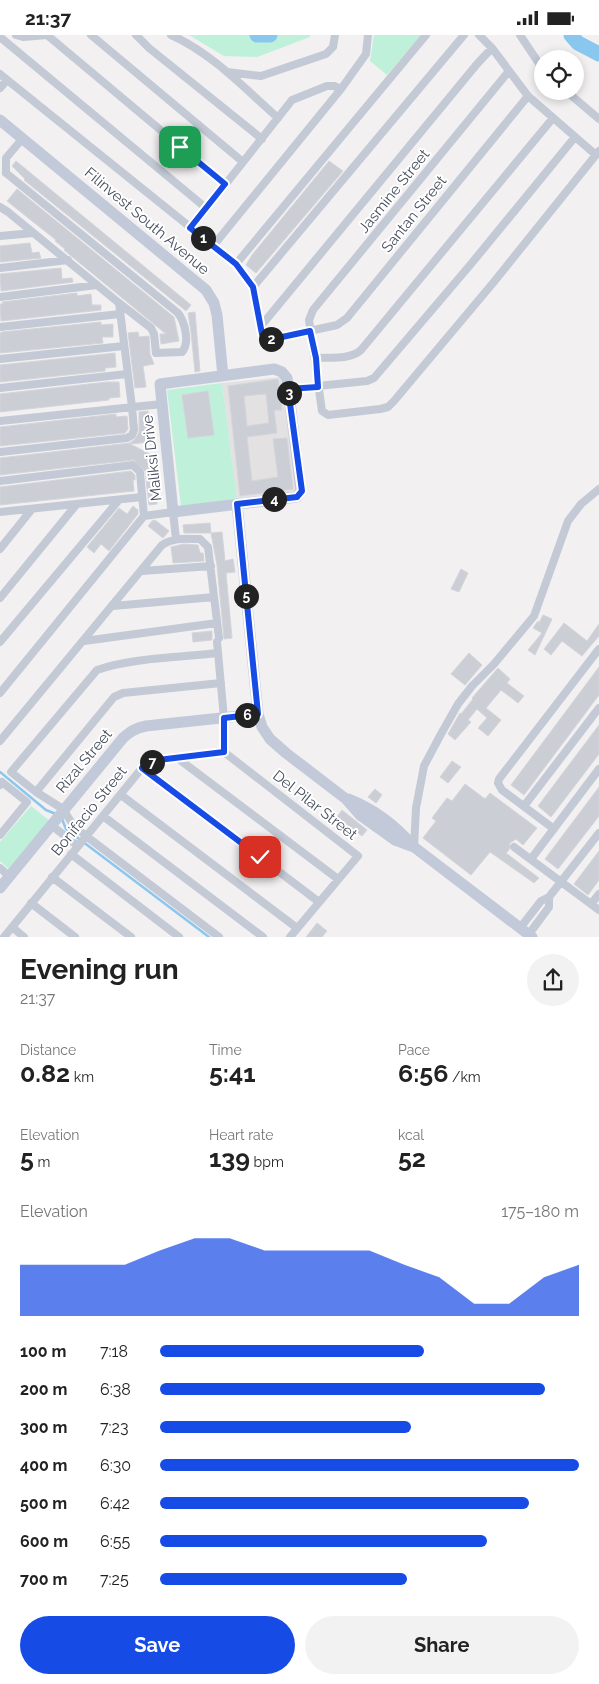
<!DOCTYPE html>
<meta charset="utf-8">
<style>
body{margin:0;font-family:Raleway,sans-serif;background:#f2f2f2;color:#222;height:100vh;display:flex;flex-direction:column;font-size:19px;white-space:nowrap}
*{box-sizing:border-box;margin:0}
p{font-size:16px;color:#767676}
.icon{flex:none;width:28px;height:28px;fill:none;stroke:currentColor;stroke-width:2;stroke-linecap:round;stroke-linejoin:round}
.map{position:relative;height:902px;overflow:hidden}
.drawer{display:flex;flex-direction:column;background:#fff;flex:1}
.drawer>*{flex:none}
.controls{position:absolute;left:534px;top:15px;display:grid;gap:10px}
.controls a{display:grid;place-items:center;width:50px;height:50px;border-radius:50%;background:#fff;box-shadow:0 2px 8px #0003;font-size:25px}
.pin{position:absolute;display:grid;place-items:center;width:42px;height:42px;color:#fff;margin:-21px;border-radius:10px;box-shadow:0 2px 8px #0006}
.km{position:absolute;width:25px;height:25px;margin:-12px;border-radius:50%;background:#222;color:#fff;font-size:14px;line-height:25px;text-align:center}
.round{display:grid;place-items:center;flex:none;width:52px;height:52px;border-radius:26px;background:#f2f2f2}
.summary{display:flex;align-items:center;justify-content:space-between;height:85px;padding:0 20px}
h1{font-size:28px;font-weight:700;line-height:38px}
.metrics{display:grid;grid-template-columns:repeat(3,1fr);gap:8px;height:85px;padding:5px 20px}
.metrics div{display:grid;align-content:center}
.metrics b{font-size:25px;font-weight:700}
.metrics small{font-size:14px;font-weight:400}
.metrics p{font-size:14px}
.chart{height:140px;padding:10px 20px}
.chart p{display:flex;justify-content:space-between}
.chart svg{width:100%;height:90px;margin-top:5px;fill:#164be6;opacity:.7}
.cta{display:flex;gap:10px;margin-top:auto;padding:10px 20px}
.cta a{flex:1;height:58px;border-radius:30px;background:#164be6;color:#fff;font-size:20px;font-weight:700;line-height:58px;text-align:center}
.cta a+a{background:#f2f2f2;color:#222}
ul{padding:0 20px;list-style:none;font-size:16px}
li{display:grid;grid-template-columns:80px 60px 1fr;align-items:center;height:38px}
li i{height:12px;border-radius:6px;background:#164be6}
.status{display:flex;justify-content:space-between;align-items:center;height:35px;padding:0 25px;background:#fff;direction:ltr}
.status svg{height:14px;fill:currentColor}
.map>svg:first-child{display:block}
</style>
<div class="status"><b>21:37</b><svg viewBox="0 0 49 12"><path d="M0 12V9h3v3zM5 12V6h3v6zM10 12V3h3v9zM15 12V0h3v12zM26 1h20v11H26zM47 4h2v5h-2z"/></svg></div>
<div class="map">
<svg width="599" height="902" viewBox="0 0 599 902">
<rect width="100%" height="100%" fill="#f2f0f0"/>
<!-- education -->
<path fill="#e3e1e2" d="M281 342 298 457 237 464 222 348Z"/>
<!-- green -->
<path fill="#bef0da" d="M189 0H310V2L257 22 224 21Z
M374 0H421L387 40 370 26Z
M222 348 237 464 181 471 167 355Z
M31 771 50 786 9 834 0 826V807Z"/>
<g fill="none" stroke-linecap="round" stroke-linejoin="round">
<!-- stream -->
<path stroke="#8ac7ee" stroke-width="2.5" d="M0 737 46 775 56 779
M62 784 66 794 209 902"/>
<!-- river -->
<path stroke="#8ac7ee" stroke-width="15" d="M257 0H270
M571 0 578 8 599 19"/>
</g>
<!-- building -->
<path fill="#ccced5" stroke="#d4d5db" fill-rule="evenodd" d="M16 126 191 270 186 276 24 145 25 144 12 131Z
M329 126 343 136 256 238 246 230 252 220Z
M17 154 174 282 179 306 161 309 160 299H166L64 215 65 214 55 206 56 205 7 166Z
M30 208 32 218 39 217 41 223 0 227V211Z
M61 233 62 244 72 243 73 247 1 256 0 239Z
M77 258V261L91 259 92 270H101V275L1 286 0 269H3L2 267Z
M195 277 200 336 195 337 191 297 188 278Z
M101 287V290L113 289V302H102L103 308 0 318V298L2 297Z
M138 297 139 302 149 301 150 319 154 329 143 331 146 352 135 353 128 298Z
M115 318 116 332 105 333V336L0 347V330Z
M278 344 282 375H274L277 398 247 402 252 446 278 442 273 404 287 403 293 454 240 461 228 351ZM266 359 269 388 247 391 244 361Z
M107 347H119L120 362 109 363V365L0 377V359Z
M208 356 214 400 188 403 182 360Z
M148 376 151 407 130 409 152 420 157 469 149 470 145 436 134 425 0 440V423L130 408 135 404 139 397V377Z
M116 379V382L127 381 128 394 125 398 0 411V392Z
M131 436 135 440V445H133L134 456 0 470V452Z
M133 471 138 475V479L109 516 101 509 94 518 87 512 119 473 127 479Z
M155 485 169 496 163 503 148 491 152 486Z
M210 488 211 498 222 497 225 526 233 524 235 537 226 538 232 603 224 604 217 530 211 498H184L183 490Z
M184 509 198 510 200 518H203L204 526 173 528 171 512Z
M461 534 468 538 459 557 451 554Z
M543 580 552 584 535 620 528 615 542 598 533 593 538 586 539 588Z
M564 588 587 606 599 589V601L582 621 562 606 551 620 544 614Z
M212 596V605L193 607 192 598Z
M469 618 482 630 465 650 451 639Z
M599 632V660L524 760 511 750Z
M498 633 510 644 507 648 524 661 518 668 501 655 486 673 501 685 488 701 478 693 487 683 477 674 468 685 471 687 455 705 448 699 460 678 461 679 473 664 472 663Z
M599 690V719L551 782 538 771Z
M452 726 461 732 448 748 440 742Z
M465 749 485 764 490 758 537 793 523 810 516 804 510 808 509 815 506 818 539 843 534 848 490 817 471 840 423 803 436 786 432 783 447 763 452 766Z
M599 752V781L558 834 545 824Z
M375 754 382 760 376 768 368 762Z
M342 775 367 795 362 801 337 782Z
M599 816V845L588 860 574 849Z
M317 888 327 896 322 902H306Z"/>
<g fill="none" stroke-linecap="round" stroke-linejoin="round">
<!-- street -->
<path stroke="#c3c9d5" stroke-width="8" d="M16 0 23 2 47 0
M47 0 225 149
M91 0 243 127
M136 0 149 13 262 104
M171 0C212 18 245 54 278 83
M479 0 492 13 528 61 596 120
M520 0 542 33
M0 2 206 173
M509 36 313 275 309 285 322 376 328 380 380 374 388 372 394 366 493 248 599 116
M227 37 261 41 326 19 333 12 335 0
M0 39 236 229 253 252 262 299 268 305 337 290 347 283 528 61
M0 53 7 45
M566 56 599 84
M6 138V123L23 103
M0 172 8 177 119 268 151 293 154 299 156 318 182 317C190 308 185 287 178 278L6 138
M191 193 292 65 327 51H334L341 54
M0 201 33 198
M213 211 341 54 366 19 368 0
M236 229 426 0
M0 233 68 225
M253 252 464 0
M0 262 97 250
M261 291 477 29 492 13
M0 292 120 279
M316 323C330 322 350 325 361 315L553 83
M0 324 124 311
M0 353 127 339
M288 354 367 346 374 343 471 229 575 102
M0 386 162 369
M0 417 127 403 132 400 134 395 132 372 119 268
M0 446 133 430 140 437 144 481
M0 477 142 462
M144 481 173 477 176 504
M0 514 32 474
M142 536 211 531
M0 563 76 470
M113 571 214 562
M84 606 217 588
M0 607 119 465
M217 607 224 683V717
M218 618C182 622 130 623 97 635L11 737 36 757 63 774 73 790 86 801 219 902
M0 658 144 481
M0 706 162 510C174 502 186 504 200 504L208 512 219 603
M224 717 358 821 290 902
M176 722 338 844
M142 733 319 867
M0 750 2 747 27 767 0 800
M36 757 114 662 123 658 221 648
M121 760 297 893
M524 771 599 673
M103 781 263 902
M51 790 78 811
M554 794 502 755 498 748 499 744 599 614
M414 812 416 773 424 731 441 699 458 669 472 651 494 629 534 581 568 486 581 469 599 454
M514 812 599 875
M71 819 179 902
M531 824 599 734
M0 833 9 841
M52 842 131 902
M31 868 75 902
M591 869 599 859
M12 892 24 902
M520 893 541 866 549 862 599 798
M529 899 549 872V862
M4 902 142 733 150 727 158 725 224 717"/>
<!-- secondary -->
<path stroke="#c2c9d9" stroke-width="11" d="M0 85 206 255 214 268 217 280 223 341
M274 334 282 337 287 343 301 456 297 462 173 477 160 349Z
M237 469 258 679 262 692 270 704 286 718 346 764 360 780 395 805 414 812
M348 764C374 774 396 791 414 812L532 902
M0 853 123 703C131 696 136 693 146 691L258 679"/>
</g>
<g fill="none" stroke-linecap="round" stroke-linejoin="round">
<!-- route casing -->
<g stroke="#fff" stroke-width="10">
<path id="route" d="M180 112 225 149 190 193 236 229 253 252 262 299 268 305 310 296 316 323 318 352 288 354 302 456 297 462 237 469 258 679 224 683V717L158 725 150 727 142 733 260 822"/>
</g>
<!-- route -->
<use href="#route" stroke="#164be6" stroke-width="6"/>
</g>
<g text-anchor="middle" stroke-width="4" stroke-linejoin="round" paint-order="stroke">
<!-- street labels -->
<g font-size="15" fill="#474f5e" stroke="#fff">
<text transform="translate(394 156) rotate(-51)" y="5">Jasmine Street</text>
<text transform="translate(414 179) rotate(-51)" y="5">Santan Street</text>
<text transform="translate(147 186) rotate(40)" y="5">Filinvest South Avenue</text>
<text transform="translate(152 423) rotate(-96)" y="5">Maliksi Drive</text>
<text transform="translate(84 726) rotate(-50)" y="5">Rizal Street</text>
<text transform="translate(315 770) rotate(38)" y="5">Del Pilar Street</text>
<text transform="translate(89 776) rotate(-51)" y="5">Bonifacio Street</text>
</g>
</g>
</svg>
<div class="controls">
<a><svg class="icon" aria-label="locate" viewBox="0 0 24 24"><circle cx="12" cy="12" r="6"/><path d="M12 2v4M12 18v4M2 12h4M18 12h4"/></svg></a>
</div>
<div class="pin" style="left:180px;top:112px;background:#1e9e55"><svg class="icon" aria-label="arrive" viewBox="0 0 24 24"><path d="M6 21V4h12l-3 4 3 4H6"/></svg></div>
<div class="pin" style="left:260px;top:822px;background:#d93025"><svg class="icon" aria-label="check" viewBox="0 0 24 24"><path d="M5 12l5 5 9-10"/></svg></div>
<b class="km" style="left:203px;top:203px">1</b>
<b class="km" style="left:271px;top:304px">2</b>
<b class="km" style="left:289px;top:358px">3</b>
<b class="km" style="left:274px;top:464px">4</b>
<b class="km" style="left:246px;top:561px">5</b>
<b class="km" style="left:247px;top:680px">6</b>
<b class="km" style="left:152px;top:727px">7</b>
</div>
<section class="drawer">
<div class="summary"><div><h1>Evening run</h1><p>21:37</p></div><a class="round"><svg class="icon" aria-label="share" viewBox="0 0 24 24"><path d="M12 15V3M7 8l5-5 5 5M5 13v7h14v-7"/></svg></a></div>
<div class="metrics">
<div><p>Distance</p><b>0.82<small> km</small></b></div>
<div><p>Time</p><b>5:41</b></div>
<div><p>Pace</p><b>6:56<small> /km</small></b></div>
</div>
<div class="metrics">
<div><p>Elevation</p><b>5<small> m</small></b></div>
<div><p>Heart rate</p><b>139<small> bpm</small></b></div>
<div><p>kcal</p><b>52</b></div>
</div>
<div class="chart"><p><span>Elevation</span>175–180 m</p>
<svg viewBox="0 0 160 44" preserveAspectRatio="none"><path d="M0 44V19L10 19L20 19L30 19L40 12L50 6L60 6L70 12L80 12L90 12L100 12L110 19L120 25L130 38L140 38L150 25L160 19V44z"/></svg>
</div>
<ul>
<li><b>100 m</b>7:18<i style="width:63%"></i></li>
<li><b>200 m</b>6:38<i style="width:92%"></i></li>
<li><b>300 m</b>7:23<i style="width:60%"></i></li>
<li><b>400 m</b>6:30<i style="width:100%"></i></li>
<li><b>500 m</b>6:42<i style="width:88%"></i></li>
<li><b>600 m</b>6:55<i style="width:78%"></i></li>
<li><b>700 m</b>7:25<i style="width:59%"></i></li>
</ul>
<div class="cta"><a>Save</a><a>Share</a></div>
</section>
